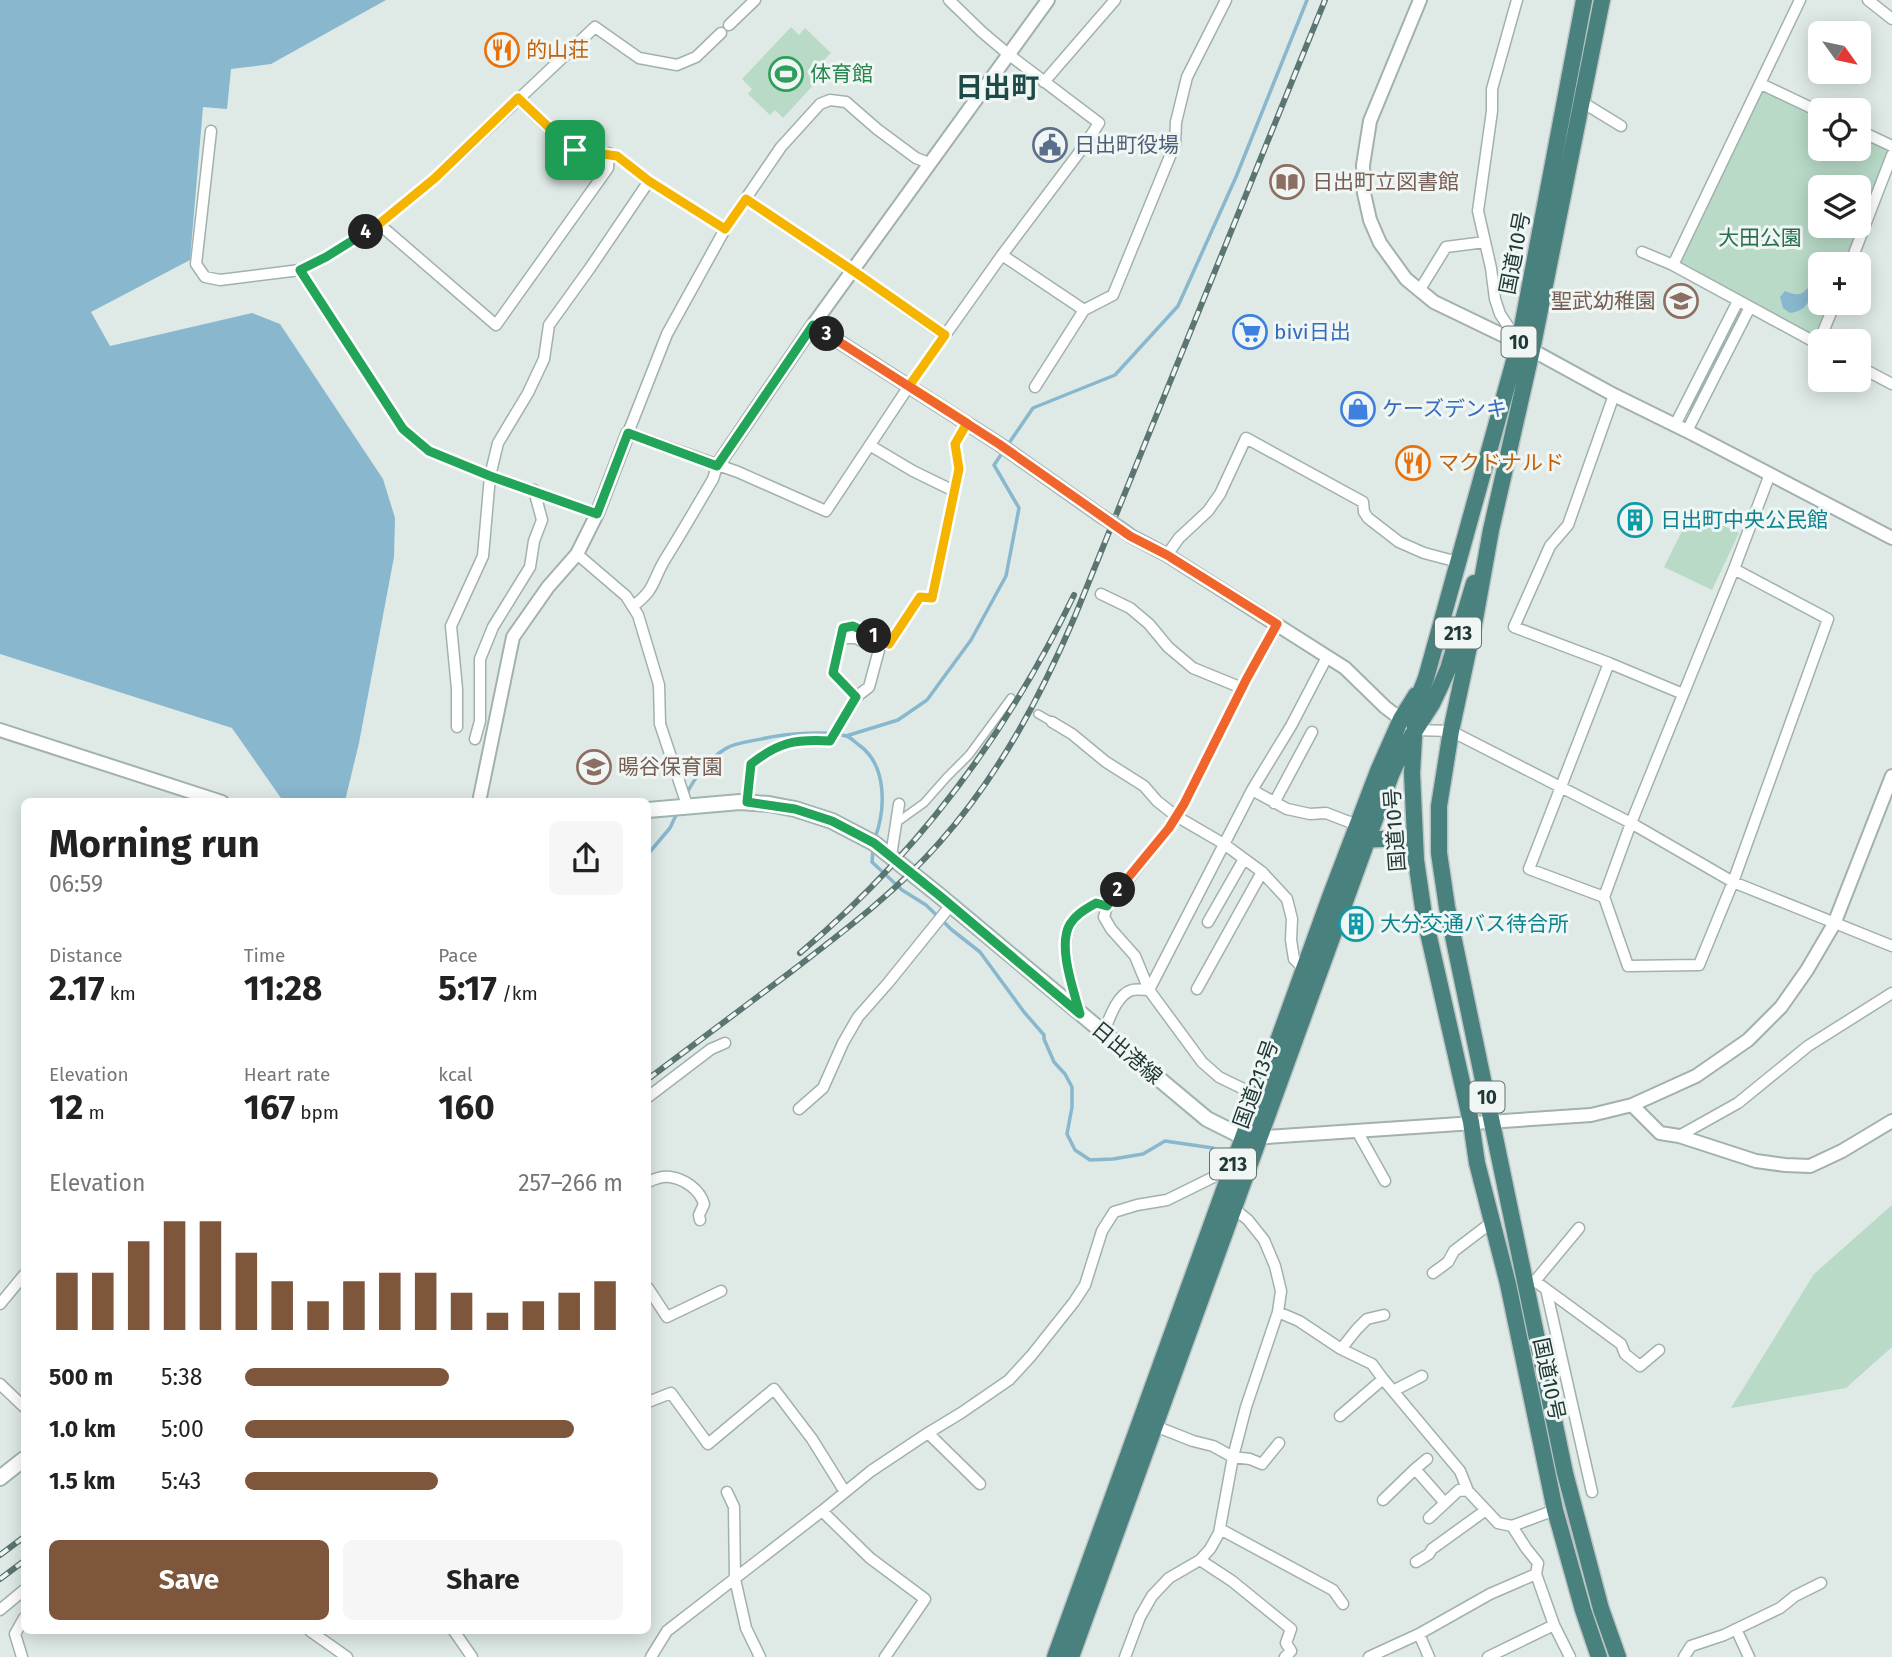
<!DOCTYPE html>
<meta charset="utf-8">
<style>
body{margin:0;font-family:"Fira Sans","Noto Sans JP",sans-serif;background:#f6f6f6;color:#222;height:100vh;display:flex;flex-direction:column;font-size:26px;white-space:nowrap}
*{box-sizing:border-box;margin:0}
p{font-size:23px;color:#767676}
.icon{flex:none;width:38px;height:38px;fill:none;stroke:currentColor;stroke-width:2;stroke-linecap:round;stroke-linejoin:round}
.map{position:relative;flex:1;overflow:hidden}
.panel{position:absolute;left:21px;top:798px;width:630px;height:836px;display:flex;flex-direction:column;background:#fff;border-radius:10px;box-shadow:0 4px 18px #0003}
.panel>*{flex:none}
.needle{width:46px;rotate:123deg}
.buttons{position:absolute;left:1808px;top:21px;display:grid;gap:14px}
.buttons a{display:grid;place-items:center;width:63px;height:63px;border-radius:10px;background:#fff;box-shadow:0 4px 18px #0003;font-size:35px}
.pin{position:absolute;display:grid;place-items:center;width:60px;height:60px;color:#fff;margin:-30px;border-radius:14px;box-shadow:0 4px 10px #0006}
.km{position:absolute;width:35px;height:35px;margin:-18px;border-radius:50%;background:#222;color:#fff;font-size:19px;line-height:35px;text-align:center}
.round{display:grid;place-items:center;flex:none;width:74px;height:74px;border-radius:10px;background:#f6f6f6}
.head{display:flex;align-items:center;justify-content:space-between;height:119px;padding:0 28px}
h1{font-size:38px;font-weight:700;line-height:52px}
.figures{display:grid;grid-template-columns:repeat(3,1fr);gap:10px;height:119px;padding:7px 28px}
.figures div{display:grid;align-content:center}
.figures b{font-size:35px;font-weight:700}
.figures small{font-size:19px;font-weight:400}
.figures p{font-size:19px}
.chart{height:196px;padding:14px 28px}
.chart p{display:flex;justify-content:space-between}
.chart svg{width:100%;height:126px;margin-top:7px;stroke:#7d563b;stroke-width:6}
.button{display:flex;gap:14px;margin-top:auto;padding:14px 28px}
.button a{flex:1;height:80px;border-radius:10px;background:#7d563b;color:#fff;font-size:28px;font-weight:700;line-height:80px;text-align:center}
.button a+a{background:#f6f6f6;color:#222}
ul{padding:0 28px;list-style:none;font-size:23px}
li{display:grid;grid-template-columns:112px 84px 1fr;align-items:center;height:52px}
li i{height:18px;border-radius:9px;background:#7d563b}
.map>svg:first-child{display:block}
</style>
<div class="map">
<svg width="1892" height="1657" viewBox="0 0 1892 1657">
<rect width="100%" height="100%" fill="#dfeae7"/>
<!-- green -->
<path fill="#b8dac7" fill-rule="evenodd" d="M791 27 799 35 805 28 831 53 823 61 829 68 783 118 775 110 770 115 748 94 752 89 742 79Z
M1762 90 1820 117V149H1858L1859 135 1890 149 1844 264H1820V303H1829L1816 336 1679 264ZM1820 187H1858V226H1820Z
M1692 511 1739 533 1712 590 1664 567Z
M1892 1205V1347L1846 1388 1731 1408 1814 1274Z"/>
<!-- water -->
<path fill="#88b7ce" d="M0 0H386L271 64 231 69 227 109 203 107 190 260 91 312 110 346 252 313 280 324 383 479 395 518 394 557 359 743 345 801H283L232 728 0 654Z
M1820 281V298L1816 296C1803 304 1808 310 1790 313L1783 308 1780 297 1785 291C1809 301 1802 285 1820 281Z"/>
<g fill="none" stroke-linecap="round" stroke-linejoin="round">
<!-- stream -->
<path stroke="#88b7ce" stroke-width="3.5" d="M1691 410 1741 313
M846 736 898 720 927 700 971 640 1006 576 1019 508 994 465 1033 408 1115 375 1178 306 1236 177 1307 0
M687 793C695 777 709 759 725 749 735 742 754 741 766 738 784 734 829 730 846 736 850 737 855 742 859 745 887 765 886 808 875 838
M873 849 872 862 902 890 926 905 952 930 980 952 1024 1012 1044 1035V1039L1054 1062 1065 1074 1072 1087V1107L1067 1134 1075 1150 1090 1160 1113 1159 1143 1154 1165 1141 1213 1148
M648 854 670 828 677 813"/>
<!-- pedestrian casing -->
<g stroke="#a2b1ae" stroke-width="10">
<path id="pedestrian" d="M1038 714 1052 722
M896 823 924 803 947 777 969 755 1011 698"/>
</g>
<!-- minor casing -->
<g stroke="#a2b1ae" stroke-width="13">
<path id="minor" d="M1517 0 1492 89V111L1478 211 1491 268 1495 299 1500 314 1519 343
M1868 0 1892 19
M729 25 755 0
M1044 82 1115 0
M1761 84 1820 112
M518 98 558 137 575 150 617 156 649 181 725 229
M1582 102 1621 126
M1858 130 1892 146
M211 131 196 264 205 277 220 280 300 270
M929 163 916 158 877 129 846 102 830 100 820 104 781 147 725 229 667 334 628 433 738 472 826 511 909 386 1002 255 1084 146 1099 123 1008 54 982 32 949 0
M746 199 852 270 945 336
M379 224 496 325 608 168 609 153
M1642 252 1673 265 1820 345
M1002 255 1084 310 1113 295 1175 144 1176 122 1187 77 1226 0
M1850 264 1892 155
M1673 265 1800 0
M1419 291 1446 247 1485 242
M1818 344 1835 303
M1858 366 1892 384
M1035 387 1084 310
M1614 395 1568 525 1550 546 1514 627 1609 663 1683 694
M1675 425 1738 301
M1687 431 1750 307
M871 446 913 471 954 491
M597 514 490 476 429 451 403 429 300 270 326 257 379 224 435 178 595 27 639 58 677 65 696 57 721 33
M577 554 626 596 638 615 659 685 660 724 687 805
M1167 555 1179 538 1208 511 1220 494 1246 438 1363 502 1364 512 1368 518 1399 542 1424 553 1458 562
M1734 569 1828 619 1733 882 1699 965 1628 966 1604 897 1631 823 1734 569 1770 474
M1101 594 1130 608 1149 624 1168 647 1193 668 1242 688
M633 606C655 590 652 582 664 561 681 534 697 506 713 479L717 466
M844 638H856L879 650 869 687 856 697
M1052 722 1072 734 1106 762 1144 786 1157 801 1176 816 1224 844 1262 872 1287 899 1292 919 1291 940 1294 959 1304 969
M457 727V689L451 626 483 556 490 476 498 443 528 393 544 359 549 325 590 268 649 181
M1415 730 1451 731 1631 823 1733 882 1892 946
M475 739 480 721V659L493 627 530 567 534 541 542 520 534 490
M1252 790 1291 726 1327 657
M747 802 751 764C779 742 796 739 830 741L856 697 833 673 843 628 853 626 889 644 920 597 932 598 959 469 955 445 967 423
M1274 803 1312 732
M891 856 899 804
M1604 897 1529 869 1609 663
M1208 922 1244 859
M1197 989 1262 872
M1080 1013C1074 990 1058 947 1070 925 1075 915 1086 909 1096 903L1107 906
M1103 1034C1109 1020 1116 995 1132 990 1137 989 1144 990 1149 990L1135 956 1111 929 1104 917 1107 906 1169 828 1184 804 1246 680 1277 624
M1258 1096 1219 1077 1202 1062 1149 990 1252 790 1287 809 1310 814 1326 813 1357 825
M648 1097 711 1049 725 1043
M799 1109 823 1088 843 1043 858 1017 888 983 951 905
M1357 1131 1385 1181
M1679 1136 1738 1103 1808 1046 1892 993
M648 1182C654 1179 663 1176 670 1177 685 1179 700 1190 704 1204L699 1215 700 1220
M1433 1273 1448 1262 1454 1251 1492 1222
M1535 1281 1621 1344 1625 1354 1640 1366 1659 1350
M1532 1283 1535 1281 1579 1228
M648 1288 667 1317 721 1291
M1546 1289 1592 1492
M0 1304 24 1275
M1278 1312 1299 1321 1341 1349 1372 1364 1383 1379
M1341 1349 1357 1329 1367 1319 1384 1315
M0 1384 24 1407
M1393 1391 1422 1376
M648 1402 671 1393 708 1444 774 1389 812 1439 845 1492
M1340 1416 1383 1379 1460 1471 1468 1491 1498 1523 1512 1526
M1155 1426 1193 1441 1213 1446 1233 1457 1250 1459 1262 1464 1279 1443
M928 1433 980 1484
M1415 1469 1427 1459
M727 1492 734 1507 735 1579 746 1628 760 1657
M1383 1500 1415 1469 1445 1503
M822 1511 870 1558 925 1599 885 1657
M1429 1518 1459 1490 1468 1491
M1220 1529 1333 1590 1343 1604
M1200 1560 1232 1581 1291 1629 1286 1643 1291 1651 1285 1657
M1416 1562 1429 1554 1432 1549 1486 1510
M1536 1574 1554 1625 1570 1657
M0 1610 24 1590
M1736 1629 1749 1657
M310 1631 347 1657
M454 1631 472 1657
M1419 1634 1429 1657
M22 1657 15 1634 24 1618
M651 1657 667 1631 822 1511 871 1471 928 1433 961 1413 1009 1380 1031 1356 1074 1302 1085 1285 1102 1231 1114 1212 1137 1205 1167 1200 1232 1168
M1125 1657 1140 1617 1152 1596 1169 1578 1200 1560 1210 1549 1219 1533 1233 1457 1246 1407 1278 1312 1281 1291 1275 1266 1264 1240 1248 1220 1230 1205
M1369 1657 1419 1634 1490 1594 1536 1574 1538 1563 1526 1548 1512 1526 1555 1510
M1488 1657 1554 1625
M1684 1657 1691 1646 1724 1635 1780 1608 1795 1596 1821 1583"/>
</g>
<!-- tertiary casing -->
<g stroke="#a2b1ae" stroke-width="16">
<path id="tertiary" d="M1420 0 1370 121 1363 165 1364 193 1370 220 1380 243 1406 279 1434 302 1519 343 1614 395 1687 431 1892 538
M813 325 999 444 1101 516
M717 466 813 325 1048 0
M1120 528 1131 536 1167 555 1345 668 1385 707 1406 723
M0 730 222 802
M479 802 513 637 548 587 577 554 597 514 628 433
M1632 1105 1660 1133 1679 1136 1756 1161 1785 1165 1810 1166 1842 1151 1892 1121
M1253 1138 1591 1115 1632 1105 1696 1076 1748 1040 1781 1007 1807 970 1834 924 1892 776"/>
</g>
<!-- secondary casing -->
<g stroke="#9eb5b0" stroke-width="18">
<path id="secondary" d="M648 810 740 802 769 804 795 809 832 821 874 843 940 896 1207 1119 1243 1137
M0 1478 24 1459"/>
</g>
<!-- trunk casing -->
<g stroke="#bcc4c3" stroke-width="19">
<path id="trunk" d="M1584 0 1519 343 1426 678 1416 703 1412 773 1416 860 1424 915 1471 1122 1477 1163 1508 1284 1555 1510 1583 1610 1599 1657
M1602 0 1532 350 1491 530 1475 619 1451 731 1439 806V853L1447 907 1565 1473 1601 1609 1618 1657
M1367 840C1393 837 1402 838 1416 860
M1055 1657 1330 897 1378 771 1401 719 1416 695
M1071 1657 1391 775 1402 751 1432 704 1441 685 1448 669 1474 583"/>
</g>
<!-- pedestrian -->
<use href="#pedestrian" stroke="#fff" stroke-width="7"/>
<!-- minor -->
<use href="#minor" stroke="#fff" stroke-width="10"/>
<!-- tertiary -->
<use href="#tertiary" stroke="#fff" stroke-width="12"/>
<!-- secondary -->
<use href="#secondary" stroke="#fff" stroke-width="14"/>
<!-- trunk -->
<use href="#trunk" stroke="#48817e" stroke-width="16"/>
<!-- rail casing -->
<g stroke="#5b7572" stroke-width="6">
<path id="rail" d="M800 953C918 854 1007 734 1074 595
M648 1079C696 1043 744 1007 792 971 844 931 896 892 940 842 999 775 1040 698 1075 616L1325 0
M0 1555 24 1537
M0 1579 24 1561"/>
</g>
<!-- rail -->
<use href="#rail" stroke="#eff6f4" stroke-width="3.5" stroke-dasharray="10" stroke-linecap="butt"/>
<!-- tertiary-bridge casing -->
<g stroke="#a2b1ae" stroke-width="16" stroke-linecap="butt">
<path id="tertiary-bridge" d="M1101 516 1120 528"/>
</g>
<!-- tertiary-bridge -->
<use href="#tertiary-bridge" stroke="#fff" stroke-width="12"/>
</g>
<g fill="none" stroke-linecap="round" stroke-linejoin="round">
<!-- split-1 casing -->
<g stroke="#fff" stroke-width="14">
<path id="split-1" d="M575 150 617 156 649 181 725 229 746 199 852 270 945 335 909 386 967 423 955 444 959 469 932 598 920 597 889 644 874 636"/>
</g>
<!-- split-2 casing -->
<g stroke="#fff" stroke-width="14">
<path id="split-2" d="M874 636 853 626 843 628 833 673 856 697 830 741C795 739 779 742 751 764L747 802 795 809 832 821 874 843 940 896 1080 1014C1074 991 1057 946 1070 924 1076 914 1086 909 1096 903L1107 906 1118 890"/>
</g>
<!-- split-3 casing -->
<g stroke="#fff" stroke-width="14">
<path id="split-3" d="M827 334 999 444 1130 536 1167 555 1277 624 1246 680 1184 804 1169 828 1118 890"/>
</g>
<!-- split-4 casing -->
<g stroke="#fff" stroke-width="14">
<path id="split-4" d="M366 232 326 257 300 270 403 429 429 451 490 476 597 514 628 433 717 466 813 325 827 334"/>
</g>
<!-- split-5 casing -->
<g stroke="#fff" stroke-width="14">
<path id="split-5" d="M366 232 379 224 435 178 518 98 558 136 575 150"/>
</g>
<!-- split-1 -->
<use href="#split-1" stroke="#f5b400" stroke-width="9"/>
<!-- split-2 -->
<use href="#split-2" stroke="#22a559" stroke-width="9"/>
<!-- split-3 -->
<use href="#split-3" stroke="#f0652b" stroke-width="9"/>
<!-- split-4 -->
<use href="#split-4" stroke="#22a559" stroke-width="9"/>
<!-- split-5 -->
<use href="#split-5" stroke="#f5b400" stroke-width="9"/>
</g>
<!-- icons -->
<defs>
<g id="restaurant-ring" transform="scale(1.75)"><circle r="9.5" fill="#eff6f4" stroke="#e8710a" stroke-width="1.5"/><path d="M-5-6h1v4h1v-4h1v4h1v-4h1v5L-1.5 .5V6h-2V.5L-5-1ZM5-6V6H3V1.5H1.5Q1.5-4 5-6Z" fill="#e8710a"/></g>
<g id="stadium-ring" transform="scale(1.75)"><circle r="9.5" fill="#eff6f4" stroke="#2e9e5b" stroke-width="1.5"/><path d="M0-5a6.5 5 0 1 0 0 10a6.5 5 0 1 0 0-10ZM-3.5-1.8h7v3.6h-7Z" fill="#2e9e5b"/></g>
<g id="civic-ring" transform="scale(1.75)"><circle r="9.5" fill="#eff6f4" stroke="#5c6f8a" stroke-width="1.5"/><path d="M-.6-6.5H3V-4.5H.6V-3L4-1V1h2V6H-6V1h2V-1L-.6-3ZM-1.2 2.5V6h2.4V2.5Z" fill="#5c6f8a"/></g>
<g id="library-ring" transform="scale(1.75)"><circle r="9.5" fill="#eff6f4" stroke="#8d6e63" stroke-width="1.5"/><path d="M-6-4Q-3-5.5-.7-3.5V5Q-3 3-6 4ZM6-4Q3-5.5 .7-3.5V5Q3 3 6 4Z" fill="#8d6e63"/></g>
<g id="school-ring" transform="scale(1.75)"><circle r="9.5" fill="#eff6f4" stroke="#8d6e63" stroke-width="1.5"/><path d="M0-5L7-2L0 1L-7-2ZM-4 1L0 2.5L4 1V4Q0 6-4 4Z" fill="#8d6e63"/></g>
<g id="supermarket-ring" transform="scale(1.75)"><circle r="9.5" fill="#eff6f4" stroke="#3f7fe0" stroke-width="1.5"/><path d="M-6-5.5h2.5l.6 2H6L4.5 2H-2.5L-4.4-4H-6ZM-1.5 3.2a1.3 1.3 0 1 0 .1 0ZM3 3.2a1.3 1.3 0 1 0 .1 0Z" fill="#3f7fe0"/></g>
<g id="shop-ring" transform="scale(1.75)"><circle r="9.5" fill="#eff6f4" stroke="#3f7fe0" stroke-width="1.5"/><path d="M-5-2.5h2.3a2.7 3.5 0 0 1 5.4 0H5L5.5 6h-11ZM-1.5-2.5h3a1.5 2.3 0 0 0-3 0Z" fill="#3f7fe0"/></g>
<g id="building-ring" transform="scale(1.75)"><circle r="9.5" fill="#eff6f4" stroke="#0f9aa8" stroke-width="1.5"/><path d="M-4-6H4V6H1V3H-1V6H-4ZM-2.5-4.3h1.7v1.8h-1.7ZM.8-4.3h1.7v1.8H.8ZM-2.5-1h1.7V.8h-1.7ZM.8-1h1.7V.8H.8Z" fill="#0f9aa8"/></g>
</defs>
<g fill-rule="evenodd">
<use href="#restaurant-ring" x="502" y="50"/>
<use href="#stadium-ring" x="786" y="74"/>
<use href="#civic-ring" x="1050" y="145"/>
<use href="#library-ring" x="1287" y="182"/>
<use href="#school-ring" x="1681" y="301"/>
<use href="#supermarket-ring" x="1250" y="332"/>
<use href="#shop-ring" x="1358" y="409"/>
<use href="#restaurant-ring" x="1413" y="463"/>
<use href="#building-ring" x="1635" y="520"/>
<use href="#school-ring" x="594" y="767"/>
<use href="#building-ring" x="1356" y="924"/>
</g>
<g text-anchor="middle" stroke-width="6" stroke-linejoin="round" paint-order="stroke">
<!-- shield labels -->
<g fill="#eff6f4" stroke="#5e726f" stroke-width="2">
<rect x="1501.5" y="326.5" width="35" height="31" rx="5"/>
<rect x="1435" y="617.5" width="46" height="31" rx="5"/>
<rect x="1469.5" y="1081.5" width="35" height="31" rx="5"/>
<rect x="1210" y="1148.5" width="46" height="31" rx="5"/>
</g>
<g font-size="19" font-weight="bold" fill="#203936">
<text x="1519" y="349">10</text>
<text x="1458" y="640">213</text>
<text x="1487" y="1104">10</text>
<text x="1233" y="1171">213</text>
</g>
<!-- food labels -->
<g font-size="21" fill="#c56008" stroke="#eff6f4" text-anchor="start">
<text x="526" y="57">的山荘</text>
<text x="1438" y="470">マクドナルド</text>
</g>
<!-- leisure labels -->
<g font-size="21" fill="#27864d" stroke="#eff6f4" text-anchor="start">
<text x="810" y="81">体育館</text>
</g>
<!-- service labels -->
<g font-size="21" fill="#4e5e75" stroke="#eff6f4" text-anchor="start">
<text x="1074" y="152">日出町役場</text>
</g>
<!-- education labels -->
<g font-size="21" fill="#785e54" stroke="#eff6f4" text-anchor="start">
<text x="1312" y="189">日出町立図書館</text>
<text x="1656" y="308" text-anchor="end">聖武幼稚園</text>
<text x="618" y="774">暘谷保育園</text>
</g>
<!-- park labels -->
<g font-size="21" fill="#2c6e51" stroke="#eff6f4">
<text x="1760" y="245">大田公園</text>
</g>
<!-- street labels -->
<g font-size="21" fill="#203936" stroke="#eff6f4">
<text transform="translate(1515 253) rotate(-79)" y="7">国道10号</text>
<text transform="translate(1395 830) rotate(-94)" y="7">国道10号</text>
<text transform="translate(1127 1053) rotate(40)" y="7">日出港線</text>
<text transform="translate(1256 1084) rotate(-70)" y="7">国道213号</text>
<text transform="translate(1549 1379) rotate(78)" y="7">国道10号</text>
</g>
<!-- shop labels -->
<g font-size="21" fill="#366cbe" stroke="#eff6f4" text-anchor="start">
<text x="1274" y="339">bivi日出</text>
<text x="1382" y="416">ケーズデンキ</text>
</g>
<!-- culture labels -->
<g font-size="21" fill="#0d838f" stroke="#eff6f4" text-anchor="start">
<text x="1660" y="527">日出町中央公民館</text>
<text x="1380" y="931">大分交通バス待合所</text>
</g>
<!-- district labels -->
<g font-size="28" font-weight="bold" fill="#1d4a46" stroke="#eff6f4">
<text x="997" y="97">日出町</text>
</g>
</g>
</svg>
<div class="buttons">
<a><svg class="needle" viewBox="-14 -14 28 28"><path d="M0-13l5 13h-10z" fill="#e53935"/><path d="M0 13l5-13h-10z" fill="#767676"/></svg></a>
<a><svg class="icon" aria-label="locate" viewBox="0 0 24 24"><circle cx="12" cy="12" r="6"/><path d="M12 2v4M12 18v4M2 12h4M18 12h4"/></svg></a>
<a><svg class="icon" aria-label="layers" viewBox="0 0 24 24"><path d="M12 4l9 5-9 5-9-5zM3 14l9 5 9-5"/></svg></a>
<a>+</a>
<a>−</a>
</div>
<div class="pin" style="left:575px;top:150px;background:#1e9e55"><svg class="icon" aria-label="arrive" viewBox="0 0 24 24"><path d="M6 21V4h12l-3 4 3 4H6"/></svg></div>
<b class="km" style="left:874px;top:636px">1</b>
<b class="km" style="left:1118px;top:890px">2</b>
<b class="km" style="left:827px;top:334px">3</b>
<b class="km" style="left:366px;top:232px">4</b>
<section class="panel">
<div class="head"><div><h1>Morning run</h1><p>06:59</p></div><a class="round"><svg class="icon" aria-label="share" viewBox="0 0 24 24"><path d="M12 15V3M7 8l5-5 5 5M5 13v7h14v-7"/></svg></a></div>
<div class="figures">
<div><p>Distance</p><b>2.17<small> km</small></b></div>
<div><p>Time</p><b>11:28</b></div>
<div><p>Pace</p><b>5:17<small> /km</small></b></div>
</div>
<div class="figures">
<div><p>Elevation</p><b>12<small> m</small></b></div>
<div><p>Heart rate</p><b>167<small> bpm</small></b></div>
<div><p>kcal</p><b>160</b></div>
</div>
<div class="chart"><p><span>Elevation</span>257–266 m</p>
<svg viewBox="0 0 160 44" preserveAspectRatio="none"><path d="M5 44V24M15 44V24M25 44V13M35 44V6M45 44V6M55 44V17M65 44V27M75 44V34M85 44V27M95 44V24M105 44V24M115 44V31M125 44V38M135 44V34M145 44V31M155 44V27"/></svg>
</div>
<ul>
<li><b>500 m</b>5:38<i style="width:54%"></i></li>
<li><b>1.0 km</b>5:00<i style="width:87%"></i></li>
<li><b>1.5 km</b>5:43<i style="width:51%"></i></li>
</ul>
<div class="button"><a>Save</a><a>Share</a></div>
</section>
</div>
